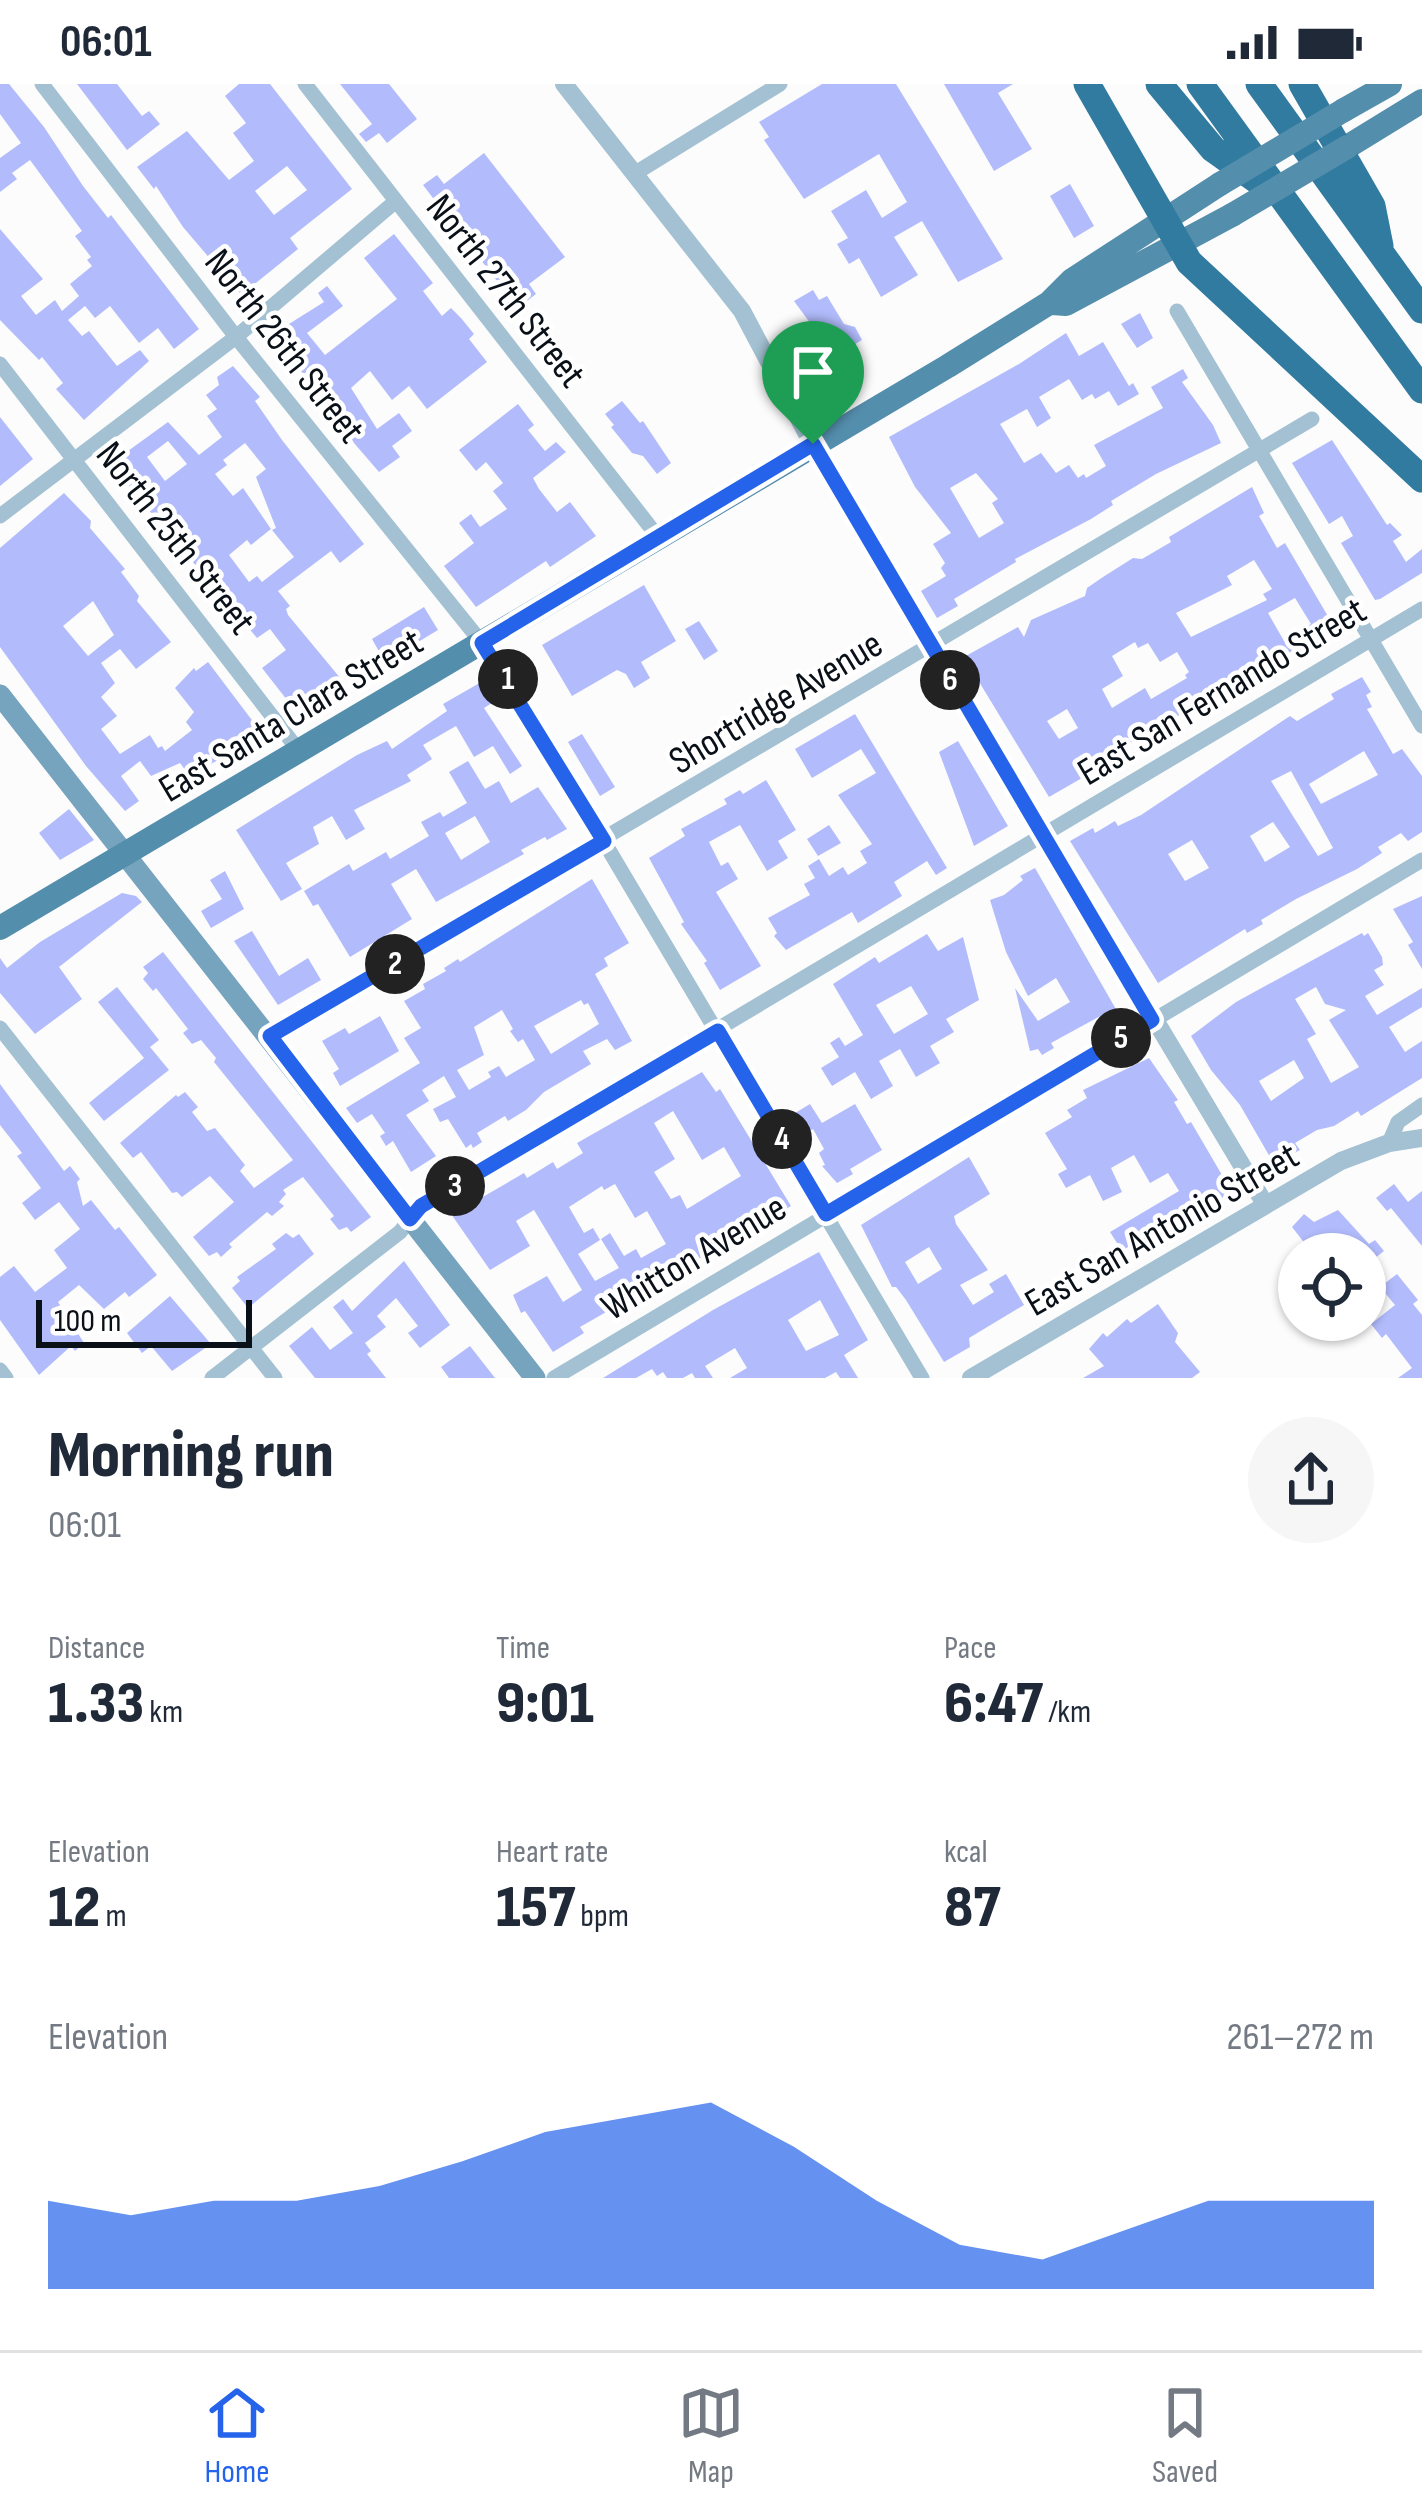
<!DOCTYPE html>
<meta charset="utf-8">
<style>
body{margin:0;font-family:"Sofia Sans Condensed",sans-serif;background:#f6f6f7;color:#1f2937;height:100vh;display:flex;flex-direction:column;font-size:45px;white-space:nowrap}
*{box-sizing:border-box;margin:0}
p{font-size:39px;color:#747a83}
.icon{flex:none;width:66px;height:66px;fill:none;stroke:currentColor;stroke-width:2;stroke-linecap:round;stroke-linejoin:round}
.map{position:relative;height:1294px;overflow:hidden}
.details{display:flex;flex-direction:column;background:#fff;flex:1}
.details>*{flex:none}
.controls{position:absolute;left:1278px;top:1149px;display:grid;gap:24px}
.controls a{display:grid;place-items:center;width:108px;height:108px;border-radius:50%;background:#fff;box-shadow:0 3px 9px #0004;font-size:60px}
.scale{position:absolute;left:36px;bottom:30px;width:216px;box-sizing:border-box;padding-left:12px;border:6px solid #0a1018;border-top:0;font-size:33px;line-height:42px;white-space:nowrap;color:#0a1018;-webkit-text-stroke:9px #fff;paint-order:stroke}
.pin{position:absolute;display:grid;place-items:center;width:102px;height:102px;color:#fff;margin:-123px -51px;border-radius:50% 50% 50% 0;rotate:-45deg;box-shadow:0 0 12px #0007}
.pin .icon{rotate:45deg}
.km{position:absolute;width:60px;height:60px;margin:-30px;border-radius:50%;background:#222;color:#fff;font-size:33px;line-height:60px;text-align:center}
.round{display:grid;place-items:center;flex:none;width:126px;height:126px;border-radius:63px;background:#f6f6f7}
.head{display:flex;align-items:center;justify-content:space-between;height:204px;padding:0 48px}
h1{font-size:66px;font-weight:800;line-height:90px}
.figures{display:grid;grid-template-columns:repeat(3,1fr);gap:18px;height:204px;padding:12px 48px}
.figures div{display:grid;align-content:center}
.figures b{font-size:60px;font-weight:800}
.figures small{font-size:33px;font-weight:400}
.figures p{font-size:33px}
.chart{height:336px;padding:24px 48px}
.chart p{display:flex;justify-content:space-between}
.chart svg{width:100%;height:216px;margin-top:12px;fill:#2563eb;opacity:.7}
.status{display:flex;justify-content:space-between;align-items:center;height:84px;padding:0 60px;background:#fff;direction:ltr}
.status svg{height:33px;fill:currentColor}
.tab-bar{display:flex;justify-content:space-around;align-items:center;height:168px;border-top:3px solid #e0e1e3;background:#fff;font-size:33px;color:#747a83}
.tab-bar a{display:grid;justify-items:center;gap:6px}
.tab-bar .selected{color:#2563eb}
.map>svg:first-child{display:block}
</style>
<div class="status"><b>06:01</b><svg viewBox="0 0 49 12"><path d="M0 12V9h3v3zM5 12V6h3v6zM10 12V3h3v9zM15 12V0h3v12zM26 1h20v11H26zM47 4h2v5h-2z"/></svg></div>
<div class="map">
<svg width="1422" height="1294" viewBox="0 0 1422 1294">
<rect width="100%" height="100%" fill="#fcfcfc"/>
<!-- building -->
<path fill="#b2bcfc" fill-rule="evenodd" d="M0 0H9L44 43 83 102 108 134 111 131 199 245 174 265 158 244 139 259 110 222 95 234 85 222 68 236 82 252 89 247 117 282 140 266 149 277 84 336 56 305 63 299 42 273 39 276 0 236V145L43 195 21 212 36 231 55 216 62 227 79 212 70 200 92 182 87 176 91 173 75 152 82 147 30 76 12 89 17 95 0 108V74L21 59 0 30Z
M77 0H117L142 32 149 27 160 40 127 66Z
M239 0H270L352 105 290 154 298 165 241 211 183 143 156 102 154 105 137 83 187 47 229 96 254 77 233 49 246 39 225 12ZM287 82 307 106 274 131 255 107Z
M340 0H389L417 35 387 59 379 49 366 58 359 50 372 40Z
M822 0H896L1003 175 958 198 922 137 894 153 918 191 881 213 859 174 849 180 837 160 848 154 831 127 866 106 882 134 907 118 879 70 804 115 764 56 769 53 759 38Z
M944 0H1013L998 9 1032 65 994 87Z
M484 69 565 173 529 200 536 210 518 224 423 101 437 91 444 100Z
M1070 100 1094 142 1074 154 1050 112Z
M394 150 433 199 423 207 442 232 451 224 461 234 474 250 469 255 487 278 427 325 409 302 392 316 370 287 351 304 377 345 399 329 412 347 392 362 400 373 379 388 354 359 338 332 343 328 321 300 316 304 309 298 273 250 324 218 318 209 327 202 343 222 307 249 325 271 397 215 364 174Z
M813 206 819 216 827 212 844 240 855 243 862 256 809 287 802 274 824 258 794 217Z
M1140 229 1153 254 1137 264 1121 240Z
M1066 249 1079 272 1103 258 1129 302 1133 299 1139 310 1118 322 1109 307 1095 315 1092 310 1082 316 1069 295 1039 313 1051 334 1037 343 1027 325 1000 340 1024 379 1041 369 1056 389 1069 381 1078 394 1084 390 1086 394 1106 382 1094 361 1163 324 1151 303 1183 285 1188 294 1182 298 1213 341 1221 359 1156 390 1111 417 1113 421 1091 435 1015 475 1016 478 954 515 958 522 937 534 921 507 946 492 941 484 945 479 933 460 951 449 915 403 889 353 1019 280ZM976 389 998 415 992 419 1004 439 979 454 950 404Z
M233 282 260 313 255 317 282 356 364 460 340 479 331 467 278 507 290 522 286 525 288 531 346 601 298 630 262 584 286 566 270 545 257 554 110 380 168 338 199 371 222 353 207 332 217 325 206 311 219 301 217 293ZM168 357 187 380 165 397 147 373ZM245 359 266 385 256 393 276 444 272 446 294 473 262 498 257 492 249 498 229 471 247 456 251 461 271 445 243 404 233 412 215 390 227 381 223 376Z
M622 317 640 339 643 337 671 379 657 390 643 372 632 369 611 343 614 341 605 330Z
M518 320 534 341 528 346 545 367 556 358 566 368 533 394 539 405 557 428 570 418 596 452 550 483 546 477 476 523 444 482 474 459 459 439 471 430 480 443 507 425 493 407 503 399 486 378 476 387 459 366Z
M0 333 33 375 0 402Z
M1332 356 1387 441 1390 439 1402 451 1393 457 1406 478 1422 465V489L1380 515 1375 516 1341 459 1353 452 1342 432 1329 440 1292 379Z
M1252 403 1264 429 1259 432 1277 464 1285 459 1336 546 1297 570 1294 566 1111 670 1079 689 1082 694 1049 713 964 573 1018 543 1024 553 1031 536 1085 512 1087 504 1103 493 1133 474 1142 475 1171 458 1169 453ZM1254 476 1272 505 1263 510 1267 516 1191 553 1176 529 1232 501 1227 492ZM1295 514 1311 540 1284 557 1268 529ZM1135 558 1138 564 1148 559 1160 578 1177 568 1189 588 1185 591 1187 594 1151 615 1145 604 1112 624 1102 605 1123 592 1112 572ZM1067 625 1078 644 1059 655 1047 637Z
M64 409 91 437 90 444 125 485 121 488 139 512 137 517 171 558 136 585 120 565 101 579 115 599 101 613 117 632 101 645 120 670 150 651 158 664 162 662 165 667 192 646 186 638 194 628 175 604 194 584 196 587 208 578 264 652H256L249 666H238L189 691 180 679 151 692 140 677 121 692 139 717 125 727 86 682 0 563V464ZM93 517 114 551 88 572 63 542Z
M644 501 676 557 641 578 650 594 634 604 626 590 617 586 572 612 542 561Z
M424 523 438 546 385 578 372 555Z
M699 537 718 567 704 576 685 545Z
M1362 593 1371 608 1366 611 1372 623 1367 625 1393 670 1402 665 1422 692V748L1408 757 1401 749 1378 763 1382 769 1357 785 1296 815 1261 836 1263 840 1247 849 1245 845 1158 899 1070 757 1093 744 1095 749 1115 737 1118 742 1141 731 1290 632 1297 637 1334 615 1331 610ZM1364 667 1378 691 1321 720 1309 700ZM1291 687 1333 764 1318 772 1271 697ZM1273 738 1290 763 1265 778 1250 752ZM1192 756 1209 784 1185 797 1168 770Z
M483 597 495 617 484 624 522 682 510 690 493 662 474 673 456 642 423 661 432 675 407 691 411 697 354 726 365 745 346 756 332 732 313 743 319 760 286 779 302 805 281 817 236 746 357 671 387 657 392 665 447 627 443 620Z
M855 630 947 784 936 791 927 777 894 798 902 812 858 839 852 828 786 866 774 852 777 849 768 834 810 811 804 800 815 794 808 782 819 775 829 792 843 783 848 791 867 779 860 767 872 760 838 711 876 689 861 665 812 694 795 665Z
M582 650 615 703 600 712 568 658Z
M958 657 1008 742 974 762 939 668Z
M468 677 485 705 499 697 511 719 538 703 567 745 547 756 545 753 521 766 524 770 436 818 416 785 391 800 412 835 350 873 318 820 313 822 304 807 349 780 353 787 386 768 390 775 429 752 421 738 440 728 443 733 467 719 449 688ZM475 732 490 758 461 776 445 749Z
M766 696 796 746 778 757 788 774 767 787 740 741 709 758 721 782 728 778 738 795 716 808 761 882 720 906 704 879 707 877 681 840 684 838 649 774 685 752 681 745 727 720 724 715 740 706 743 710Z
M69 725 94 756 60 776 39 749Z
M829 741 841 759 818 772 807 755Z
M1035 784 1117 927 1106 934 1104 930 1051 959 1054 964 1042 971 1038 965 1030 967 1015 904 1038 937 1070 918 1056 894 1028 912 1006 868 990 816 1004 811 1023 796 1020 792Z
M225 787 244 825 211 844 201 827 222 815 210 796Z
M592 795 629 859 604 874 608 882 595 890 632 957 615 966 607 955 583 967 591 980 544 1008 526 1026 508 1037 505 1032 477 1049 482 1058 473 1064 471 1060 466 1064 448 1035 440 1038 433 1025 456 1013 444 992 422 1006 429 1017 406 1031 436 1072 411 1088 393 1057 386 1062 380 1052 385 1049 372 1030 357 1039 346 1024 420 979 404 954 421 944 404 917 425 905 423 900 446 887 444 884 458 875 460 878ZM581 916 584 921 588 919 599 940 551 970 534 942ZM502 926 513 945 510 947 518 958 523 955 535 976 506 993 499 982 488 988 491 993 469 1006 457 986 484 971 474 943Z
M122 809 136 812 142 818 59 883 82 915 35 950 0 909V874L7 884 40 858Z
M1422 812V885L1408 861 1413 858 1393 825Z
M252 847 279 892 308 874 321 896 278 921 234 857Z
M1362 849 1364 852 1368 849 1382 873 1383 881 1374 886 1384 901 1365 912 1377 931 1422 904V923L1389 943 1405 968 1422 957V994L1361 1032 1358 1027 1334 1042 1317 1046 1295 1059 1300 1066 1274 1080 1240 1021 1211 986 1191 952 1236 918ZM1316 903 1325 920 1346 926 1329 936 1359 983 1331 999 1307 955 1316 950 1295 915ZM1294 976 1304 994 1271 1017 1259 997Z
M927 850 938 867 963 853 979 916 946 935 954 948 930 962 940 979 916 993 900 965 879 977 893 1002 871 1015 855 988 832 1002 821 984 839 973 830 959 839 953 845 962 863 951 833 900 875 873 879 879ZM911 902 928 930 894 950 876 921Z
M163 868 371 1133 351 1148 347 1143 339 1146 330 1135 334 1132 303 1093 283 1106 286 1110 279 1118 284 1122 272 1132 267 1128 229 1160 232 1163 221 1173 217 1168 209 1172 193 1153 234 1118 210 1092 182 1113 177 1108 172 1109 141 1068 133 1074 120 1059 176 1011 178 1013 185 1008 198 1023 192 1028 207 1047 215 1044 245 1081 240 1087 254 1104 293 1076 214 978 216 974 201 956 192 960 183 949 188 945 156 904 153 907 143 895 148 889 143 883Z
M117 903 159 956 150 963 169 986 104 1037 89 1019 144 974 98 918Z
M380 932 399 967 340 1002 333 989 339 985 322 957 345 944 349 950Z
M1149 974 1178 1016 1174 1018 1187 1040 1191 1038 1229 1103 1222 1115 1204 1125 1208 1131 1197 1137 1188 1122 1122 1167 1110 1148 1179 1107 1168 1089 1150 1099 1134 1071 1111 1084 1122 1108 1103 1117 1090 1091 1066 1104 1058 1090 1067 1085 1045 1049 1072 1033 1067 1026 1087 1014 1083 1006Z
M702 988 716 1008 720 1005 791 1122 580 1243 584 1249 553 1268 525 1227 521 1229 513 1211 547 1192 563 1218 582 1206 534 1126 516 1137 530 1162 490 1186 449 1127 475 1112 481 1114 524 1089 527 1094 553 1078 557 1085 583 1069 577 1059ZM673 1027 702 1076 724 1063 741 1092 687 1125 680 1111 671 1115 654 1088 675 1075 654 1039ZM615 1100 635 1134 647 1127 666 1160 641 1174 636 1165 624 1172 610 1149 601 1155 619 1184 595 1197 578 1170 600 1156 593 1144 584 1149 569 1123 602 1102 604 1106Z
M0 1000 64 1087 70 1082 80 1095 77 1098 83 1122 91 1116 115 1146 119 1143 157 1191 129 1213 125 1208 104 1225 79 1201 58 1218 84 1259 75 1267 71 1262 39 1291 0 1236V1193L14 1182 35 1208 67 1184 54 1166 80 1145 59 1118 35 1136 22 1119 41 1104 17 1072 22 1069 0 1041Z
M810 1020 822 1039 855 1020 882 1066 850 1085 853 1090 837 1099 822 1082 825 1081 819 1069 824 1065 813 1045 807 1049 795 1029Z
M969 1073 990 1110 954 1132 956 1140 988 1186 960 1201 973 1221 994 1208 989 1200 1006 1190 1024 1221 969 1254 970 1263 944 1278 906 1216 896 1203H892L861 1141ZM929 1163 942 1185 918 1200 905 1178Z
M1394 1100 1408 1118 1422 1107V1162L1391 1124 1387 1127 1376 1114Z
M1338 1126 1369 1160 1375 1156 1384 1167 1365 1182V1170H1355L1344 1156 1325 1170H1313L1292 1143 1304 1130 1314 1138Z
M286 1149 293 1154 299 1150 314 1170 248 1224 232 1204 240 1197 237 1193 276 1165 272 1160Z
M819 1168 868 1256 844 1271 858 1294H840L836 1288 825 1294H730L747 1284 735 1264 705 1282 713 1294H695L692 1289 683 1294H667L663 1288 657 1292 652 1285 636 1294H603L713 1226ZM820 1216 839 1251 806 1267 788 1236Z
M404 1177 450 1241 420 1264 408 1249 418 1242 396 1214 377 1232 386 1243 365 1259 371 1267 367 1270 386 1294H315L289 1262 312 1243 330 1266 353 1249 333 1223 343 1215 352 1227Z
M1397 1190 1418 1216 1413 1220 1422 1231V1294H1398L1412 1284 1386 1250 1382 1254 1371 1240 1395 1221 1380 1203Z
M170 1212 211 1260 172 1287 151 1262 142 1269 127 1249Z
M1158 1220 1178 1249 1175 1258 1200 1288 1192 1294H1083L1104 1282 1089 1265 1103 1249 1107 1253 1127 1235 1131 1239Z
M470 1262 495 1294H449L441 1283Z"/>
<g fill="none" stroke-linecap="round" stroke-linejoin="round">
<!-- minor -->
<path stroke="#a3c1d2" stroke-width="15" d="M42 0 236 253 498 579 922 1294
M305 0 658 453
M634 90 780 0
M1177 227 1422 642
M0 280 299 667
M0 432 236 253 396 117
M0 944 275 1294
M270 952 1312 335
M1389 1059 1398 1038 1422 1021
M0 1286 6 1294
M212 1294 400 1148 421 1122 1422 525
M554 1294 1422 776"/>
<!-- tertiary -->
<path stroke="#a3c1d2" stroke-width="18" d="M564 0 742 227 825 384 1265 1120
M971 1294 1341 1077 1389 1059 1422 1054"/>
<!-- secondary -->
<path stroke="#76a3bd" stroke-width="21" d="M0 611 535 1294"/>
<!-- primary -->
<path stroke="#548ead" stroke-width="24" d="M1344 26 1390 0
M1347 63 1422 17
M1052 219 1066 220 1232 131
M0 844 948 282 1049 219 1072 196 1220 100"/>
<!-- motorway -->
<path stroke="#327ba0" stroke-width="27" d="M1087 0 1189 178 1422 395
M1159 0 1213 65 1258 97
M1200 0 1422 306
M1259 0 1422 226
M1302 0 1372 122 1380 162"/>
<!-- primary-bridge -->
<path stroke="#548ead" stroke-width="24" d="M1220 100 1344 26
M1232 131 1347 63"/>
</g>
<g fill="none" stroke-linecap="round" stroke-linejoin="round">
<!-- route casing -->
<g stroke="#fff" stroke-width="24">
<path id="route" d="M813 360 1152 936 826 1130 718 947 421 1122 410 1135 270 952 604 757 482 559Z"/>
</g>
<!-- route -->
<use href="#route" stroke="#2563eb" stroke-width="15"/>
</g>
<g text-anchor="middle" stroke-width="9" stroke-linejoin="round" paint-order="stroke">
<!-- street labels -->
<g font-size="39" fill="#0a1018" stroke="#fff">
<text transform="translate(507 206) rotate(52)" y="14">North 27th Street</text>
<text transform="translate(286 261) rotate(52)" y="14">North 26th Street</text>
<text transform="translate(177 453) rotate(52)" y="14">North 25th Street</text>
<text transform="translate(1221 606) rotate(-31)" y="14">East San Fernando Street</text>
<text transform="translate(775 617) rotate(-31)" y="14">Shortridge Avenue</text>
<text transform="translate(290 630) rotate(-31)" y="14">East Santa Clara Street</text>
<text transform="translate(1161 1144) rotate(-30)" y="14">East San Antonio Street</text>
<text transform="translate(693 1172) rotate(-31)" y="14">Whitton Avenue</text>
</g>
</g>
</svg>
<div class="controls">
<a><svg class="icon" aria-label="locate" viewBox="0 0 24 24"><circle cx="12" cy="12" r="6"/><path d="M12 2v4M12 18v4M2 12h4M18 12h4"/></svg></a>
</div>
<div class="scale">100 m</div>
<div class="pin" style="left:813px;top:360px;background:#1e9e55"><svg class="icon" aria-label="arrive" viewBox="0 0 24 24"><path d="M6 21V4h12l-3 4 3 4H6"/></svg></div>
<b class="km" style="left:508px;top:595px">1</b>
<b class="km" style="left:395px;top:880px">2</b>
<b class="km" style="left:455px;top:1102px">3</b>
<b class="km" style="left:782px;top:1055px">4</b>
<b class="km" style="left:1121px;top:954px">5</b>
<b class="km" style="left:950px;top:596px">6</b>
</div>
<section class="details">
<div class="head"><div><h1>Morning run</h1><p>06:01</p></div><a class="round"><svg class="icon" aria-label="share" viewBox="0 0 24 24"><path d="M12 15V3M7 8l5-5 5 5M5 13v7h14v-7"/></svg></a></div>
<div class="figures">
<div><p>Distance</p><b>1.33<small> km</small></b></div>
<div><p>Time</p><b>9:01</b></div>
<div><p>Pace</p><b>6:47<small> /km</small></b></div>
</div>
<div class="figures">
<div><p>Elevation</p><b>12<small> m</small></b></div>
<div><p>Heart rate</p><b>157<small> bpm</small></b></div>
<div><p>kcal</p><b>87</b></div>
</div>
<div class="chart"><p><span>Elevation</span>261–272 m</p>
<svg viewBox="0 0 160 44" preserveAspectRatio="none"><path d="M0 44V26L10 29L20 26L30 26L40 23L50 18L60 12L70 9L80 6L90 15L100 26L110 35L120 38L130 32L140 26L150 26L160 26V44z"/></svg>
</div>
</section>
<nav class="tab-bar">
<a class="selected"><svg class="icon" aria-label="home" viewBox="0 0 24 24"><path d="M3 11l9-7 9 7M6 9v11h12V9"/></svg>Home</a>
<a><svg class="icon" aria-label="map" viewBox="0 0 24 24"><path d="M3 6l6-2 6 2 6-2v14l-6 2-6-2-6 2zM9 4v14M15 6v14"/></svg>Map</a>
<a><svg class="icon" aria-label="saved" viewBox="0 0 24 24"><path d="M7 4h10v16l-5-4-5 4z"/></svg>Saved</a>
</nav>
